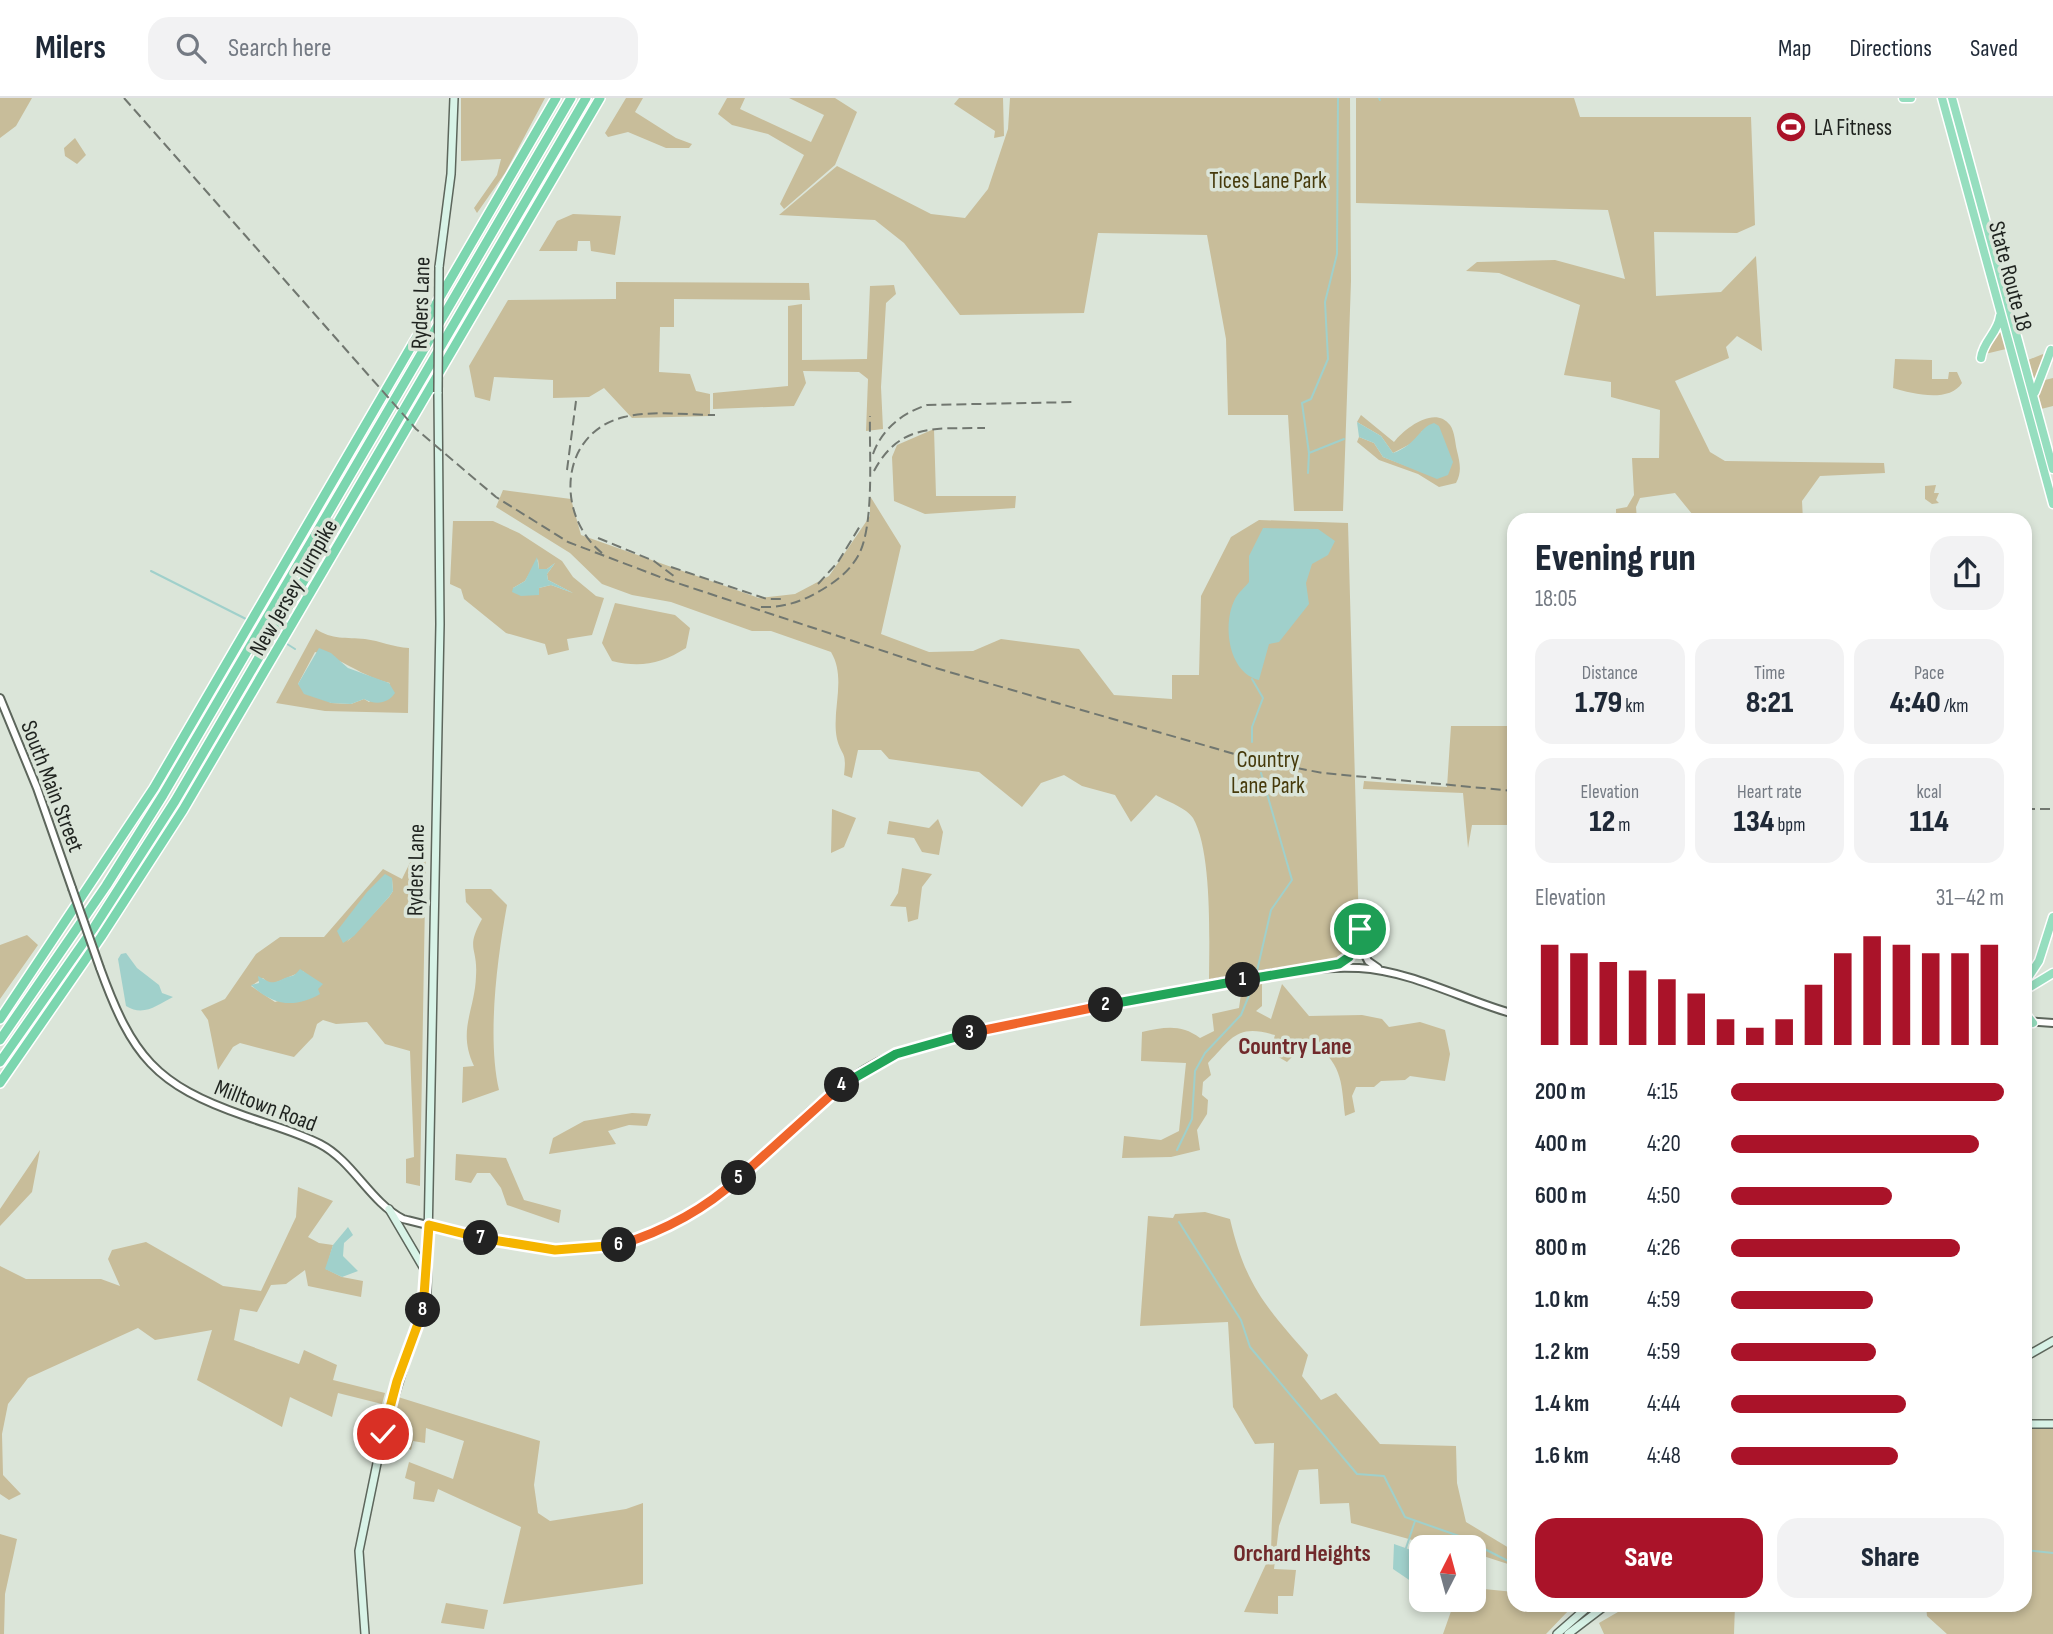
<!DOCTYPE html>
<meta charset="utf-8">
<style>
body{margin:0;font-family:"Sofia Sans Condensed",sans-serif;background:#f2f2f3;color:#1f2937;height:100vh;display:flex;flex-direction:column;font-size:26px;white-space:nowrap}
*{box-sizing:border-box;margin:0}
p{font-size:23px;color:#747a83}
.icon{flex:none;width:38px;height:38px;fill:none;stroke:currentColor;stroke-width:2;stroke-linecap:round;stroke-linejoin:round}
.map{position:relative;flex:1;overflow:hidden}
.panel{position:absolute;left:1507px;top:415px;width:525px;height:1099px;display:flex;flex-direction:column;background:#fff;border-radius:21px;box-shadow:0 4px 10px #0003}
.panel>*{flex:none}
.needle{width:46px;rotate:6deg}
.tools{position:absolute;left:1409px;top:1437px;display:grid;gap:14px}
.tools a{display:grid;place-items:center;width:77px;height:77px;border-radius:14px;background:#fff;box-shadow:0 4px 10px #0003;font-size:35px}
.pin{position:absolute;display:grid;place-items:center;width:60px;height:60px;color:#fff;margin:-30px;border:4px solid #fff;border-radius:50%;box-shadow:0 2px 7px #0007}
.km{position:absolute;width:35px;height:35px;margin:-18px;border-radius:50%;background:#222;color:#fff;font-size:19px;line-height:35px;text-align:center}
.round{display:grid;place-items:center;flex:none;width:74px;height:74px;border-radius:21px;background:#f2f2f3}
.summary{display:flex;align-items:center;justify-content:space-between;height:119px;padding:0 28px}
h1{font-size:38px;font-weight:800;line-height:52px}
.figures{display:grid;grid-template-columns:repeat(3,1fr);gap:10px;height:119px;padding:7px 28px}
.figures div{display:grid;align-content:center;border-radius:18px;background:#f2f2f3;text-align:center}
.figures b{font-size:30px;font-weight:800}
.figures small{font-size:19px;font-weight:400}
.figures p{font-size:19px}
.chart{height:196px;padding:14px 28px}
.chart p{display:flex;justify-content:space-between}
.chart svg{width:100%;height:126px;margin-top:7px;stroke:#aa1329;stroke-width:6}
.button{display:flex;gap:14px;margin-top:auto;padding:14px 28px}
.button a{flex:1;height:80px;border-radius:21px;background:#aa1329;color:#fff;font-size:28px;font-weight:800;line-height:80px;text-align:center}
.button a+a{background:#f2f2f3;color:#1f2937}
ul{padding:0 28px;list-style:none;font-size:23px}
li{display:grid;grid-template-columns:112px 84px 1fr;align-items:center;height:52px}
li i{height:18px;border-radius:9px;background:#aa1329}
header{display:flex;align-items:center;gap:42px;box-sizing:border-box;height:98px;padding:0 35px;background:#fff;border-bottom:2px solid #e0e1e3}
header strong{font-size:33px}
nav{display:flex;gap:38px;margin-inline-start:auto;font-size:24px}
.search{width:490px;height:63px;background:#f2f2f3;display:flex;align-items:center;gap:18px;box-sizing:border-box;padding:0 24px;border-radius:21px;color:#747a83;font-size:26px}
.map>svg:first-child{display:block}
</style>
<header>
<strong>Milers</strong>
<div class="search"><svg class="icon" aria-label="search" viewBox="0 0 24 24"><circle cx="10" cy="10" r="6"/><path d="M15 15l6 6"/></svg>Search here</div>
<nav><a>Map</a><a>Directions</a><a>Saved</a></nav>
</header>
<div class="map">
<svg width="2053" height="1536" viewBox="0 0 2053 1536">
<rect width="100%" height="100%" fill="#dbe5d9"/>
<!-- green -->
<path fill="#c8bd9a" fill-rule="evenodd" d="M0 0H32L16 28 0 40Z
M461 0H545L505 75 477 115 474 110 497 77 501 61 461 63Z
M626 0H643L635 14 676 40 692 46 689 50H666L628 34 608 39 605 35Z
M727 0H745L740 11 811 44 824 17 789 0H835L857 14 835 67 784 111 780 106 804 57 768 36 732 27 718 16Z
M959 0H1003L1004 38 994 40 995 33 954 6Z
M1010 0H1350L1351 183 1343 413H1294L1288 317H1228L1226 241 1207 137 1098 135 1084 215 960 217 904 145 875 122 779 117 837 68 931 116 965 120 988 91 1008 31Z
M1356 0H1574L1580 19H1751L1755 127 1737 135 1654 134 1656 198 1721 194 1756 158 1762 253 1737 238 1726 249 1729 260 1675 283 1710 354 1725 363 1884 365 1885 375 1820 378 1802 403 1803 422H1697L1675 395 1640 400 1636 409 1637 422H1616V411L1627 409 1634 397 1632 360H1659L1660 312 1611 299V284L1564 277 1580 207 1499 175 1466 173 1477 164 1555 162 1625 181 1608 112 1356 105Z
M75 40 86 57 77 66 65 58 64 50Z
M573 116 621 118 615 157 591 153 590 143H578L577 153H539L557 123Z
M616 184 809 185 810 202 674 201V229H660L659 274 690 276 696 293 710 296V318L632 320 604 290 589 299 553 300V282L494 279 490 303 475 299 469 268 508 202 616 201Z
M894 187 896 196 886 205 881 289 883 331 866 333 868 281 859 274 803 273 806 285 794 308 713 311V295L788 288V208L802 206V262L867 261 870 188Z
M2000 232 2006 251 1985 256V249Z
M2043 256 2046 262 2034 281 2028 262Z
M1895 261 1932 262V281H1948L1949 274H1957L1962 285C1949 305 1913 296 1893 290Z
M2044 278 2045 282 2053 280V308L2041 311 2037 292Z
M1361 317 1394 344C1405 330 1435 307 1450 327 1455 334 1455 345 1457 353 1460 365 1462 374 1456 385L1439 389 1418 376 1379 362 1357 344 1359 339 1374 345 1383 359 1438 380 1422 333 1416 343 1393 355 1381 338 1357 324Z
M934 331 936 398H1016L1015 410 925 416 894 403 892 359 897 347Z
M1936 387 1934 395H1939L1936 402 1939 405 1932 406 1925 401V388Z
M503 392 571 401 581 437 759 500 795 496 829 478 870 418V398L901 448 881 536 929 554 973 553 1001 541 1079 551 1114 597 1172 601V577H1199L1201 498 1231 439 1259 422 1348 425 1359 831 1356 848 1339 866 1209 888C1209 847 1213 755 1193 720 1187 710 1166 703 1156 697L1131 724 1115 697 1082 688 1064 677 1041 685 1022 709 979 674 889 661 881 652H858L852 680 844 677C847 652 842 660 837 641 831 612 847 581 831 554L771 533H752L671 504 632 497 602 486 570 455 496 409Z
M453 423H493L519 435 562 463 573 479 596 498 604 500 592 537 567 541 569 552 548 557 545 546 506 535 464 501 461 491 450 486ZM538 461 539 471H547L555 465 547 476 548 482 573 495 551 487 539 490V497L513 490 525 483Z
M615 505 675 517 690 530 686 550C661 566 640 570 612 563L602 545Z
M316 531C332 542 346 539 365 541 380 543 393 549 409 550L408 615 325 613 276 605ZM315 554C342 560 362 579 390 585L369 604 364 601 351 606 331 605 298 586Z
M1451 628H1514V727H1472L1468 750 1463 695 1363 691 1364 683 1447 689Z
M832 711 856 720 844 749 831 755Z
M938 721 943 734 939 757 922 754 914 740 887 736 889 723 929 730Z
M421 742 426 745 420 1088 406 1085V1061L414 1059 410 953 385 946 367 924 336 926 323 922 317 926 313 939 294 959 240 945 233 949 218 972 208 922 201 912 225 901 256 856 280 839H324L383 771 402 781ZM392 781 393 793 389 799 347 844ZM303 873 318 891 275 904 251 888 263 880 270 887Z
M902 770 932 776 922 789 918 821 908 824 906 809 890 808 898 795Z
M465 791H491L507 807C497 862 487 939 499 992L462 1005 463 969 474 968C457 932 475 913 476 878 478 848 465 852 482 821L466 804Z
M27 837 38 847 0 901V847Z
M1262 886V908L1256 913 1271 921 1282 886 1309 918 1362 917 1382 921 1389 929 1420 924 1445 932 1450 956 1445 983 1410 978 1405 982 1381 983 1374 989H1356L1352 998 1355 1014 1345 1018C1341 979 1342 967 1310 941L1287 964 1270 954 1275 937C1237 926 1233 939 1208 965L1211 977 1203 984 1202 997 1208 1002 1207 1016 1197 1032 1200 1052 1171 1059 1122 1060 1124 1038 1161 1042 1179 1033 1186 965 1141 963 1142 934C1165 929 1181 926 1200 940L1214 933 1212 916 1239 910 1242 889Z
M632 1015 651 1016 647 1028 629 1027 608 1033 616 1046 549 1056 553 1040 584 1023Z
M40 1052 32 1094 0 1128V1111Z
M456 1056 506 1060 524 1102 561 1112 559 1125 507 1107 501 1090 490 1075H477L471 1085 455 1082Z
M298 1089 333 1103 308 1139 319 1145 333 1147 326 1171 342 1179 363 1183 361 1199 308 1188 305 1172 286 1186 271 1187 257 1214 240 1211 234 1242 299 1266 304 1252 337 1267 333 1282 385 1295 382 1306 338 1295 332 1319 290 1299 282 1329 197 1282 212 1232 155 1242 138 1230 28 1280 8 1306 2 1336 3 1377 21 1396 9 1402 0 1396V1168L26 1181H101L120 1188 108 1161 112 1152 146 1144 223 1188 261 1193 296 1119Z
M1205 1114 1230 1121C1245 1186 1265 1208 1308 1257L1302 1278 1321 1302 1336 1295 1380 1346 1456 1348 1457 1385 1466 1424 1514 1453V1468L1474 1455V1449H1421V1466L1416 1443 1351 1425 1349 1405 1320 1406 1318 1371 1299 1372 1279 1428 1274 1471 1296 1472 1293 1498H1278V1516L1244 1514 1271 1455 1274 1345 1255 1346 1233 1309 1228 1224 1140 1228 1148 1118 1173 1120 1175 1116Z
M398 1299 540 1343 534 1387 538 1415 550 1423 626 1411 643 1405V1486L503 1506 521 1429 438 1391 434 1404 413 1401 415 1384 405 1380 409 1364 453 1381 464 1343 426 1330 425 1345 413 1343 411 1352 388 1339Z
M2025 1330H2053V1536H1947L1927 1518 1926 1507H2025Z
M0 1436 17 1441 5 1496 4 1536H0Z
M1474 1490 1514 1494V1507H1560L1569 1512 1546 1536H1443L1455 1502H1474Z
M446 1505 488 1512 484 1531 441 1525Z
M1630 1507H1735L1734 1536H1604L1599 1525Z"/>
<!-- water -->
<path fill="#a0d0cb" d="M1357 324 1381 338 1393 355C1417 347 1419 329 1434 325L1439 328 1453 364 1448 377 1437 381 1383 359 1374 345 1359 339Z
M1263 430 1318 431 1335 443 1328 457 1312 466 1306 485 1309 506 1279 544 1269 546 1259 582C1228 575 1222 526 1235 501 1238 495 1245 489 1249 484V458Z
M537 459 539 471H547L555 465 547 476 548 482 573 495 551 487 539 490V497L521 498 512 494 513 490 525 483Z
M319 550 331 555 348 570 389 585 395 595C388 606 375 607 364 601L351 606 331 605 304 596 298 586Z
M385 776 392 780 393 793 389 799 354 838 343 845 337 833 367 794Z
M126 855 137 870 159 887 162 895 173 899C157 907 144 919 126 908L118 861 121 856Z
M300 871 323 886 318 891 320 896C294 911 273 907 251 887L259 885 258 878C272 885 270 887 285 880 293 877 294 879 300 871Z
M348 1129 353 1137 344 1145 343 1158 358 1173 342 1179 325 1171 333 1147Z
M1394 1446 1411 1452 1417 1478 1421 1480V1490L1393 1471Z"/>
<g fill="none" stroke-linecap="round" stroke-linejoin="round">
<!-- stream -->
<path stroke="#a0d0cb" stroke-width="2" d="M1338 0 1337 156 1325 204 1328 261 1311 301 1302 305 1309 355 1344 341
M1379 0 1380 2
M1308 375 1309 355
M151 473 248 522
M284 544 295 551
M1252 581 1263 600 1252 629V644
M1257 873 1271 812 1292 782 1261 675
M1177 1052 1192 1021 1195 973 1205 955 1241 917 1254 885
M1179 1124 1241 1222 1250 1249 1357 1376 1384 1378 1405 1419 1459 1438 1514 1466
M1406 1450 1415 1423
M2025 1452 2053 1455"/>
<!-- tertiary casing -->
<g stroke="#5d665c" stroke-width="10">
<path id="tertiary" d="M0 600 37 690 72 790
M1360 847 1368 863 1378 870
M1331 868 1349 859 1359 831
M100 870C132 958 155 987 245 1018 270 1027 297 1034 320 1046 353 1063 370 1104 403 1121 558 1160 630 1180 757 1063 795 1028 832 988 878 964 910 948 946 941 981 933 1032 921 1083 911 1134 902 1207 888 1284 867 1359 870 1412 873 1463 902 1514 916
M2025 923 2053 925"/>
</g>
<!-- secondary casing -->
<g stroke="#5d665c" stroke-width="10">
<path id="secondary" d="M439 169 451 76 454 0
M389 1111 426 1174
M2025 1259 2053 1243
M2025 1326H2053
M365 1536 359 1453 383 1336 427 1194 440 526 438 294
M1557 1536 1590 1507
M1568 1536 1606 1507"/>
</g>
<!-- trunk casing -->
<g stroke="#fff" stroke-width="11">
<path id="trunk" d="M1903 0H1911
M1942 0 2053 406
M1952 0 2053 371
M1981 260C1983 243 1998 235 2000 218
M2035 294 2051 252
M2025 884 2039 863 2053 819
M2025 892 2053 875
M2025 915 2033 925"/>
</g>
<!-- motorway casing -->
<g stroke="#fff" stroke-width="12">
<path id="motorway" d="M0 921 154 690 556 0
M0 942 106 788 163 697 571 0
M0 964 93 831 175 703 586 0
M0 985 101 839 183 712 600 0"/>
</g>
<!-- tertiary -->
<use href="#tertiary" stroke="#fff" stroke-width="6"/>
<!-- secondary -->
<use href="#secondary" stroke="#d8f3e7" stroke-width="7"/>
<!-- trunk -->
<use href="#trunk" stroke="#96debf" stroke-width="8"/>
<!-- motorway -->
<use href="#motorway" stroke="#7cd6af" stroke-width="9"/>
<!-- rail -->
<path stroke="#717770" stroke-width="2" stroke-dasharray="10 5" stroke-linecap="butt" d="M124 0 416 331 496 399 568 444 668 482 932 569 1259 663 1323 675 1514 693
M873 356C882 331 902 315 927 307L1075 304
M567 372 576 303
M874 373C900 324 937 331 985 330
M598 440 654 463 675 479
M602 455C555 417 559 335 624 319 652 312 687 317 715 317
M671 469 767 501H782
M818 486 838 464 860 428
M761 509C781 510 801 504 818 494 834 485 849 474 858 458 875 428 869 353 870 318
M2025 711H2053"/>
<!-- tertiary-bridge casing -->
<g stroke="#5d665c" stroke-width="10" stroke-linecap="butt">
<path id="tertiary-bridge" d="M72 790 100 870"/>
</g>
<!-- secondary-bridge casing -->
<g stroke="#5d665c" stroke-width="10" stroke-linecap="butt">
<path id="secondary-bridge" d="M438 294 439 169"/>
</g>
<!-- tertiary-bridge -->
<use href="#tertiary-bridge" stroke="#fff" stroke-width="6"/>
<!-- secondary-bridge -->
<use href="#secondary-bridge" stroke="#d8f3e7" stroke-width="7"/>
</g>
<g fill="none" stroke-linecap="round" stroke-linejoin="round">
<!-- split-1 casing -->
<g stroke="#fff" stroke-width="14">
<path id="split-1" d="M1243 882 1339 866 1349 859 1360 831"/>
</g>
<!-- split-2 casing -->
<g stroke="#fff" stroke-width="14">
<path id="split-2" d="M1106 907 1243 882"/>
</g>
<!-- split-3 casing -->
<g stroke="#fff" stroke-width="14">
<path id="split-3" d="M970 935 1106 907"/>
</g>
<!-- split-4 casing -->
<g stroke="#fff" stroke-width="14">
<path id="split-4" d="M842 987 896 956 970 935"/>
</g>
<!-- split-5 casing -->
<g stroke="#fff" stroke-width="14">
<path id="split-5" d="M739 1080 842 987"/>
</g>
<!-- split-6 casing -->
<g stroke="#fff" stroke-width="14">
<path id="split-6" d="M619 1147C664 1133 704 1112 739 1080"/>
</g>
<!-- split-7 casing -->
<g stroke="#fff" stroke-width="14">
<path id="split-7" d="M481 1140 555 1152 619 1147"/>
</g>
<!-- split-8 casing -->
<g stroke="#fff" stroke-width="14">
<path id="split-8" d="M423 1212 429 1127 481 1140"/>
</g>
<!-- split-9 casing -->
<g stroke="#fff" stroke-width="14">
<path id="split-9" d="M383 1336 397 1283 423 1212"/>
</g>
<!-- split-1 -->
<use href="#split-1" stroke="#22a559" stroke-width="9"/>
<!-- split-2 -->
<use href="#split-2" stroke="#22a559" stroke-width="9"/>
<!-- split-3 -->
<use href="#split-3" stroke="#f0652b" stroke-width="9"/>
<!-- split-4 -->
<use href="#split-4" stroke="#22a559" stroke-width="9"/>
<!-- split-5 -->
<use href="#split-5" stroke="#f0652b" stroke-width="9"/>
<!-- split-6 -->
<use href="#split-6" stroke="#f0652b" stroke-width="9"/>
<!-- split-7 -->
<use href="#split-7" stroke="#f5b400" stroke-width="9"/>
<!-- split-8 -->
<use href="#split-8" stroke="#f5b400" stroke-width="9"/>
<!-- split-9 -->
<use href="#split-9" stroke="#f5b400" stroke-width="9"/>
</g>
<!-- icons -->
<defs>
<g id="stadium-disc" transform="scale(1.575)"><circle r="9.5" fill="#aa1329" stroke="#dbe5d9"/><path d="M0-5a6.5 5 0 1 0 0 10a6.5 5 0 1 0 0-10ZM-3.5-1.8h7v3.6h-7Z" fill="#fff"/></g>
</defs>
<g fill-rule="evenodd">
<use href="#stadium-disc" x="1791" y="29"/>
</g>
<g text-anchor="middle" stroke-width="7" stroke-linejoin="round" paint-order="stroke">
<!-- poi labels -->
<g font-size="23" fill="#1f231f" stroke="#dbe5d9" text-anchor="start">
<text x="1814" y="37">LA Fitness</text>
</g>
<!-- park labels -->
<g font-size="23" fill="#463a0b" stroke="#dbe5d9">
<text x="1268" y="90">Tices Lane Park</text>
<text x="1268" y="669">Country<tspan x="1268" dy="26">Lane Park</tspan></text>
</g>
<!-- street labels -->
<g font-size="23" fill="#1f231f" stroke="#dbe5d9">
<text transform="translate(2011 178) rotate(75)" y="8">State Route 18</text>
<text transform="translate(420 205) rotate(-88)" y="8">Ryders Lane</text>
<text transform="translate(293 489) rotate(-60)" y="8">New Jersey Turnpike</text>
<text transform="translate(53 688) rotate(69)" y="8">South Main Street</text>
<text transform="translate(415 772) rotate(-89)" y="8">Ryders Lane</text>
<text transform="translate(266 1007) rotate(21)" y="8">Milltown Road</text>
</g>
<!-- neighbourhood labels -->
<g font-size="24" font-weight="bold" fill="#70292b" stroke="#dbe5d9">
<text x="1295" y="956">Country Lane</text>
<text x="1302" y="1463">Orchard Heights</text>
</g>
</g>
</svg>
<div class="tools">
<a><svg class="needle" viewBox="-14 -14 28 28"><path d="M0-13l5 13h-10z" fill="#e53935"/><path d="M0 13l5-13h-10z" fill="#747a83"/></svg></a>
</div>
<div class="pin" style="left:1360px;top:831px;background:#1e9e55"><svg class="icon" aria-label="arrive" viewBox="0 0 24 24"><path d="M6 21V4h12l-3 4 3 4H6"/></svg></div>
<div class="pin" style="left:383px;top:1336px;background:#d93025"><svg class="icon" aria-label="check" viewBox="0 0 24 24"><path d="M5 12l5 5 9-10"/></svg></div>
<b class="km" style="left:1243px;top:882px">1</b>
<b class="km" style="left:1106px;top:907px">2</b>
<b class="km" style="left:970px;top:935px">3</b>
<b class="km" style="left:842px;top:987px">4</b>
<b class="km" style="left:739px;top:1080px">5</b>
<b class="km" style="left:619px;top:1147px">6</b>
<b class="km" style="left:481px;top:1140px">7</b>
<b class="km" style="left:423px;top:1212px">8</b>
<section class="panel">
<div class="summary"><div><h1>Evening run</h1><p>18:05</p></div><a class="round"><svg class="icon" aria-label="share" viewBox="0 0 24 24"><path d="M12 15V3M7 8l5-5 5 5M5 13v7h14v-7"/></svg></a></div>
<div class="figures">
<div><p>Distance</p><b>1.79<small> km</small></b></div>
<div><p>Time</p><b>8:21</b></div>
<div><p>Pace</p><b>4:40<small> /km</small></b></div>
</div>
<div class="figures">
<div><p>Elevation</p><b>12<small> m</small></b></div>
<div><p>Heart rate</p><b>134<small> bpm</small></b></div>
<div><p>kcal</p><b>114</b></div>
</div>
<div class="chart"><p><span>Elevation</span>31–42 m</p>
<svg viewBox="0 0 160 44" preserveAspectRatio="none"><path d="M5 44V9M15 44V12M25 44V15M35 44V18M45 44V21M55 44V26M65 44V35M75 44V38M85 44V35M95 44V23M105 44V12M115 44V6M125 44V9M135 44V12M145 44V12M155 44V9"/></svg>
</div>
<ul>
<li><b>200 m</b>4:15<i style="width:100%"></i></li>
<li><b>400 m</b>4:20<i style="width:91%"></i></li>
<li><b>600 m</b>4:50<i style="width:59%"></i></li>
<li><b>800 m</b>4:26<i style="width:84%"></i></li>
<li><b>1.0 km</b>4:59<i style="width:52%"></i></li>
<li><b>1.2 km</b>4:59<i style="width:53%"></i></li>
<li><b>1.4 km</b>4:44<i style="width:64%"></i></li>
<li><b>1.6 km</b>4:48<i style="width:61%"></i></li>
</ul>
<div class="button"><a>Save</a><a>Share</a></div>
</section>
</div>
